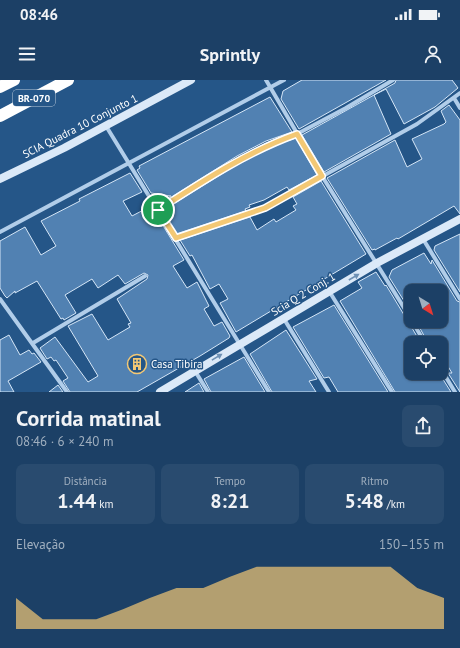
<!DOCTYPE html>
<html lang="pt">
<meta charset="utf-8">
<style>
body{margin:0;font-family:"PT Sans",sans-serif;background:#294b6f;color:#f1f3f6;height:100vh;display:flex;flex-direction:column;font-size:15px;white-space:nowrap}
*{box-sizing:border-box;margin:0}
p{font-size:13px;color:#a0afbf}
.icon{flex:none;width:22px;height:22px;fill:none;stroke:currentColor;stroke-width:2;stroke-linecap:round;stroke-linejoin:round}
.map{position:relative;height:312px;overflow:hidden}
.sheet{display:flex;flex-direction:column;background:#1c4066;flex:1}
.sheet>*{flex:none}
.needle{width:26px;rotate:142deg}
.tools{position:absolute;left:404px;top:204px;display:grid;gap:8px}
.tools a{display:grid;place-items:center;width:44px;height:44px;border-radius:8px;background:#1c4066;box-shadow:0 1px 3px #0004,0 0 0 1px #3a597a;font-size:20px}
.pin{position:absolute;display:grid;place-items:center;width:34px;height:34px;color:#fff;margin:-17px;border:2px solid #fff;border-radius:50%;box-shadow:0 1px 4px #0007}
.round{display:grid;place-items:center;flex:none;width:42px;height:42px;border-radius:8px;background:#294b6f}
.summary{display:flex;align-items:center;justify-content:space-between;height:68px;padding:0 16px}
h1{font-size:22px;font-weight:700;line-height:30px}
.figures{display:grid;grid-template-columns:repeat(3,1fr);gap:6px;height:68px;padding:4px 16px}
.figures div{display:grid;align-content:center;border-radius:8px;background:#294b6f;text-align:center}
.figures b{font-size:20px;font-weight:700}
.figures small{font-size:11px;font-weight:400}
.figures p{font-size:11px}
.chart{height:112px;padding:8px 16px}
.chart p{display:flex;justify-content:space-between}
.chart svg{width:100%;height:72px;margin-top:4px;fill:#f3c875;opacity:.7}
.status{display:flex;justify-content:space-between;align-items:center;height:28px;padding:0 20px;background:#1c4066;direction:ltr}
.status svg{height:11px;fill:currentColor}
header{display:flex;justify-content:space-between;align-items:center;height:52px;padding:0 16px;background:#1c4066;font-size:18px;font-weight:700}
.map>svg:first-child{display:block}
</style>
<div class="status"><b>08:46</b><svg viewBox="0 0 49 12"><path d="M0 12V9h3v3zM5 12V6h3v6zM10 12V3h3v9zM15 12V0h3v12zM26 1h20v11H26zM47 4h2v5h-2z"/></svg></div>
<header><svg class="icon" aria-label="menu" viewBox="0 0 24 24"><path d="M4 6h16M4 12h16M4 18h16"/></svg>Sprintly<svg class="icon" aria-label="person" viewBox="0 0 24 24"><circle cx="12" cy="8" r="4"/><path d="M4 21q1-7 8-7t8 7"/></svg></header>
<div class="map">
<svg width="460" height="312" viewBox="0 0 460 312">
<rect width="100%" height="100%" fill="#255688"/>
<!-- building -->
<path fill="#5181b2" stroke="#d5e6f7" d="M302 0H386L299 49 281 19 283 11Z
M396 0H452L458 8 435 27 404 44 386 9 374 15 395 3Z
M374 15 391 54 324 92 302 55Z
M270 17 292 52 266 61 237 76 159 125 157 123 171 116 151 113 137 90 140 88 139 86Z
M449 25 460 40V134L454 126 398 159 397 158 375 170V169L372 170 327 98 395 60 407 87 422 79 412 59 444 44 446 42 441 31Z
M296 58 317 95 289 110 287 107 264 120 249 125 250 127 245 129 246 131 176 154 162 131 241 82 269 67Z
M130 93 142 112 123 121 132 136 151 126 184 180 173 186 187 208 197 202 209 226 204 229 214 246 222 242 230 256 229 258 200 276 137 312H70L63 301 68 298 56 280 54 281 51 277 47 279 40 268 55 257 88 302 98 296 68 246 92 234 108 260 130 247 128 244 131 243 117 219 147 199 148 195 144 193 125 204 118 195 98 208 92 199 65 215 76 233 64 240 63 238 61 239 37 201 15 213V211L7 218 5 216 0 208V161L25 147 41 175 56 166 41 141 80 121 79 119Z
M321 101 366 174 236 252 220 223 228 219 219 204 210 209 192 175 190 176 180 160 250 137 257 150 274 139 276 142 296 130 293 126 297 124 293 117Z
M460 154V212L434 170 435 166Z
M424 173 431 184 432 180 457 221 460 222V312L448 293H452L441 275V263H428L416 241H441V211H411V232L389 197 392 190Z
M376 192 385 206 386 205 421 263H411V293H439L451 312H395L340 221 362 208 358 202Z
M334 225 388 312H338L329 297 324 298 293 247Z
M286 250 317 299 309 301 316 312H272L250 274Z
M9 255 20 275 29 270 32 274 34 273 41 282 8 301 14 312H0V260Z
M244 277 265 312H211L204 299Z
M199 303 204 312H185Z
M58 305 63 312H49Z"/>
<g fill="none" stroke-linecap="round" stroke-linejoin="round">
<!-- street -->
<path stroke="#b1cde9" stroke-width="4" d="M266 0 322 96 411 239
M454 18 460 28
M106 46 269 312
M158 130 239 79 268 64 297 54 346 28 393 0
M0 152 284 0
M176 158 265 128 417 44 460 13
M423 159 460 219
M329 211 392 312
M0 219 67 312
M284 239 329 312
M412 241 425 263
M33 263 145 196
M441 289 455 312
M195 291 208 312"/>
<!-- secondary -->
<path stroke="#dbe9f8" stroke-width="8" d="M0 99 64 68 191 0
M160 312 377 183 460 139"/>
<!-- highway -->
<path stroke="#fff" stroke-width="12" d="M0 7 14 0
M0 36 68 0"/>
</g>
<!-- one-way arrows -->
<defs><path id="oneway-solid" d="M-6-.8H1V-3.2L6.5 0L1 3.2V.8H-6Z"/></defs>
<g fill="#6e91b5">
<use href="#oneway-solid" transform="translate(354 197) rotate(-30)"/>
<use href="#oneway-solid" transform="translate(217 277) rotate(-31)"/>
</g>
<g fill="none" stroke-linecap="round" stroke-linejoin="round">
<!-- route casing -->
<g stroke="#fff" stroke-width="8">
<path id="route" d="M297 54 322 96 265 128 176 158 158 130C203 101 247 72 297 54Z"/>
</g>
<!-- route -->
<use href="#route" stroke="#f3c875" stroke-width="5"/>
</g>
<!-- icons -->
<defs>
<g id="building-ring" transform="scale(1)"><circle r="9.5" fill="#255688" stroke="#f3c875" stroke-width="1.5"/><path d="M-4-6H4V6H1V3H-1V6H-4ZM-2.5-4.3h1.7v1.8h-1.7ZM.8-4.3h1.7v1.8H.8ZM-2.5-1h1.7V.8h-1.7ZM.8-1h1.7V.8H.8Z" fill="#f3c875"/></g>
</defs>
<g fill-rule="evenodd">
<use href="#building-ring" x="137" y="284"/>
</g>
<g text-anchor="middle" stroke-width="3" stroke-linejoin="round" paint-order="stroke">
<!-- shield labels -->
<rect fill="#255688" stroke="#beccdb" stroke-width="1" x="13" y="10" width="42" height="16" rx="3"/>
<g font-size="10" font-weight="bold" fill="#fff">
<text x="34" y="22">BR-070</text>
</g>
<!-- street labels -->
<g font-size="11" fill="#fff" stroke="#255688">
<text transform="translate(80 46) rotate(-27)" y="4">SCIA Quadra 10 Conjunto 1</text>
<text transform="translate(303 214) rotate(-31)" y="4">Scia Q 2 Conj. 1</text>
</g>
<!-- poi labels -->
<g font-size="11" fill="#fff" stroke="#255688" text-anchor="start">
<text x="151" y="288">Casa Tibira</text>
</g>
</g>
</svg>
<div class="tools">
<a><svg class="needle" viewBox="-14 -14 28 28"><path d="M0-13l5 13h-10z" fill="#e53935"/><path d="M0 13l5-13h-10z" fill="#a0afbf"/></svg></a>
<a><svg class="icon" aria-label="locate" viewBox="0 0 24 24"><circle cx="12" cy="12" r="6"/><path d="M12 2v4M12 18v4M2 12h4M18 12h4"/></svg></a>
</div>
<div class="pin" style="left:158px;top:130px;background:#1e9e55"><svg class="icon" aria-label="arrive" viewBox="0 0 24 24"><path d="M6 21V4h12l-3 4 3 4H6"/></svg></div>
</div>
<section class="sheet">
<div class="summary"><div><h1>Corrida matinal</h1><p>08:46 · 6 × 240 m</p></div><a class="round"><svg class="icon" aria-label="share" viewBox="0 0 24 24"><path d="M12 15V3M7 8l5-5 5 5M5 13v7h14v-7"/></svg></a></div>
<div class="figures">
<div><p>Distância</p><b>1.44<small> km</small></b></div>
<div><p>Tempo</p><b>8:21</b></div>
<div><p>Ritmo</p><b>5:48<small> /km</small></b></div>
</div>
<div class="chart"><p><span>Elevação</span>150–155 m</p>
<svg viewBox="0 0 160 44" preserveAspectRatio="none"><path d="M0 44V25L10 38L20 38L30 38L40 32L50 25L60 19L70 19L80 12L90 6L100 6L110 6L120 6L130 6L140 6L150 19L160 25V44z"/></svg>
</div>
</section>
